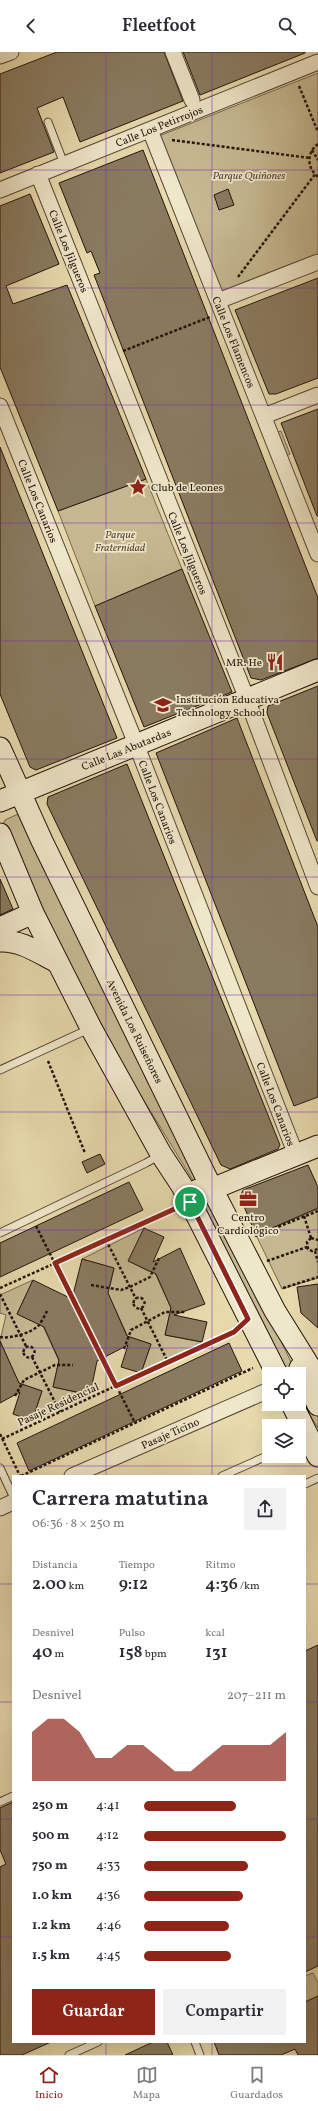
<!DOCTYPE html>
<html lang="es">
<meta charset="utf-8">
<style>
body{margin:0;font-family:Vollkorn,serif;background:#f2f2f3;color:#2b2b33;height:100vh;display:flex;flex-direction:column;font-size:15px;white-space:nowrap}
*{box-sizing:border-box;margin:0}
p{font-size:13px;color:#7c7c81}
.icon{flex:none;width:22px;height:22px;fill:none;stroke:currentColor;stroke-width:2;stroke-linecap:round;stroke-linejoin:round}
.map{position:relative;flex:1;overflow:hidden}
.panel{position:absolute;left:12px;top:1423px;width:294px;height:568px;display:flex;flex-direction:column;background:#fff;border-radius:0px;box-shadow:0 4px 16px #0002}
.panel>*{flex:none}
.tools{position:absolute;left:262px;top:1315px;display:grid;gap:8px}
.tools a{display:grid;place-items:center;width:44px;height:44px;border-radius:0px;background:#fff;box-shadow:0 4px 16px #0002;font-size:20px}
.pin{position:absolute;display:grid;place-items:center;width:34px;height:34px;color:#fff;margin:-17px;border:2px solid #fff;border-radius:50%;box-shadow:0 1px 4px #0007}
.round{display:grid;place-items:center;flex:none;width:42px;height:42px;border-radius:0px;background:#f2f2f3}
.overview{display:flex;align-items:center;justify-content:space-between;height:68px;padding:0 20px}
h1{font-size:22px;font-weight:600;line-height:30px}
.stats{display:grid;grid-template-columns:repeat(3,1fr);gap:6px;height:68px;padding:4px 20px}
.stats div{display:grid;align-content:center}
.stats b{font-size:17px;font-weight:600}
.stats small{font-size:11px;font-weight:400}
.stats p{font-size:11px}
.chart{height:112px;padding:8px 20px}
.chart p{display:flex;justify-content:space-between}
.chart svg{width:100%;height:72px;margin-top:4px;fill:#8f2418;opacity:.7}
.cta{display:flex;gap:8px;margin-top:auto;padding:8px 20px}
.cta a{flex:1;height:46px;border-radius:0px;background:#8f2418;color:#fff;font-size:16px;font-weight:600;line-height:46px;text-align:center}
.cta a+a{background:#f2f2f3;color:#2b2b33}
ul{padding:0 20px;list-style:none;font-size:13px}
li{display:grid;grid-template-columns:64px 48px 1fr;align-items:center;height:30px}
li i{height:10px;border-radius:5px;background:#8f2418}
header{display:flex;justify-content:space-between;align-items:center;height:52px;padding:0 20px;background:#fff;font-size:18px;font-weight:600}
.tabs{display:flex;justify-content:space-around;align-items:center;height:56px;border-top:1px solid #e1e1e2;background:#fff;font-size:11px;color:#7c7c81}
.tabs a{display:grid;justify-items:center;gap:2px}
.tabs .on{color:#8f2418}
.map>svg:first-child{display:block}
</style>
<header><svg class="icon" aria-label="back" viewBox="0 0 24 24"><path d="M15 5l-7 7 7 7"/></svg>Fleetfoot<svg class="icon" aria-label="search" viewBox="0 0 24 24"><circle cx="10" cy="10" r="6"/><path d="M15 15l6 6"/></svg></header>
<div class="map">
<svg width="318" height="2003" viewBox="0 0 318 2003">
<rect width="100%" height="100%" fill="#e7daad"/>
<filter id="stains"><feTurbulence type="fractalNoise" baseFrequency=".005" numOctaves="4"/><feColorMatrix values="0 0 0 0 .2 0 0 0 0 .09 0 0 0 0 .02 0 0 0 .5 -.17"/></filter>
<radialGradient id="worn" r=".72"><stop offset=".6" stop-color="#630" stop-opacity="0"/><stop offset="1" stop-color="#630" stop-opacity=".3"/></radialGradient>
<!-- green -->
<path fill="#c6b992" stroke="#756750" d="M318 21V202L222 240 159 84Z
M281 379 290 402 286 404 277 380Z
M146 427 182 517 95 554 58 459Z
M18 762 22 764 205 1133 194 1130 127 1021 68 909 3 772 5 768Z
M198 1143H209L297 1322H286Z
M318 1157V1226L282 1237 256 1183Z
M144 1176 129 1209 148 1219H154L171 1256 165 1283 202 1290 141 1321 151 1292 128 1285 106 1237 110 1234 114 1216 82 1207Z
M33 1228 17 1262 37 1271 42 1272 59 1309 53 1335 90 1343 32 1369 42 1339 19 1332 0 1289 6 1263 0 1261V1243Z
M299 1327 318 1364V1376L299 1345Z
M313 1921 318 1931V1944L305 1950V1924Z"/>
<!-- building -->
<path fill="#897b60" stroke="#24150d" d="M57 0H164L183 49 80 90 63 45 37 56 54 100 0 121V22Z
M183 0H305V1L200 43Z
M143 98 318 546V606L261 628 251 626 94 223 100 221 91 199 87 201 59 131Z
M228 137 234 153 219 158 214 143Z
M30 142 59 212 6 234 13 252 67 233 146 427 58 459 0 315V154Z
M318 226V326L276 342H269L235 258Z
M318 357V464H317L281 371Z
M0 395 117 686 36 718 30 715 0 642Z
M182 517 232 640 144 675 95 554Z
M318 634V789H317L267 661 268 654Z
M237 666 318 875V1045L294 1054 156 701Z
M127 712 280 1093 278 1097 230 1117 221 1113 47 752 48 745Z
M0 827 13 857 0 863Z
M100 1102 105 1112 87 1121 82 1110Z
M308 1113 318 1135V1156L256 1183 240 1145 243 1138Z
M129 1130 143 1158 0 1225V1191Z
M144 1176 164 1185 153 1210 180 1196 205 1252 174 1263 207 1270 202 1290 165 1283 171 1256 156 1222 128 1209Z
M82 1207 114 1216 108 1241 127 1284 151 1292 141 1321 121 1315 128 1293 97 1309 90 1343 53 1335 59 1308 44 1275 17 1262 33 1228 72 1247Z
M318 1232V1276L301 1261 297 1235Z
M0 1289 19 1331 42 1339 32 1369 13 1362 20 1340 0 1351Z
M229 1291 242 1319 29 1419 17 1391Z
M318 1593V1914L305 1920V1599Z
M13 1750V1990H51L22 2003H0V1815L6 1812 0 1798V1756Z
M318 1944V2003H298L295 1997 281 2003H219L214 1990H305V1950Z
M153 1990H167L173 2003H125Z"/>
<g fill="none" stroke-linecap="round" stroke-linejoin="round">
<!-- lane casing -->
<g stroke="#554635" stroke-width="9">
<path id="lane" d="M48 70 64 112
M0 1018 89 977
M0 1181 146 1111 160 1103
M0 1416 13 1444
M222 1424 269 1403
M305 1432 318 1426
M0 1750 13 1744
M195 1990 200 2003
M69 2003 98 1990"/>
</g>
<!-- street casing -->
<g stroke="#554635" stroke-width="17">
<path id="street" d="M173 0 192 48
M0 4 11 0
M150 78 318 502
M38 122 247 647 318 835
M0 138 318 10
M218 249 318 210
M0 354 136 692 296 1103
M264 364 318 343
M72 1424 269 1338
M0 1456 13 1450"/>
</g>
<!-- secondary casing -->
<g stroke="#24150d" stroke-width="23">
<path id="secondary" d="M0 696 42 789 212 1137 275 1259 318 1328
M0 749 318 618
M0 782 33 861 91 976 161 1102 182 1134 277 1322
M0 876 33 861
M0 889C21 888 39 901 57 910
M198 1138 212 1137 318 1094
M300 1316 318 1353
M292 1352 318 1404"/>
</g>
<!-- path -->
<path stroke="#24150d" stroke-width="2.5" stroke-dasharray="3 2" stroke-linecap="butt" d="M299 34 318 80
M172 88 310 106
M318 92C306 101 307 116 318 125
M312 98 318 108
M238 225 316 121
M123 299 210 265
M48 1009 85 1101
M304 1164 311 1186
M36 1174 135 1371
M255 1184 318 1159
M311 1186 307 1190 308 1197 312 1199 318 1197
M311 1186 318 1188
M106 1188 136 1247
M315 1199 318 1210
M267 1209 307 1195
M91 1233 121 1238 130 1235 150 1225 159 1206
M0 1236 175 1157
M283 1236 318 1225
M0 1242 27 1296
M133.5 1251a5.5 5.5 0 1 1 11 0a5.5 5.5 0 1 1-11 0Z
M141 1256 168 1310
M0 1285C10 1287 32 1281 39 1273 42 1269 45 1263 47 1259
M23.5 1300a5.5 5.5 0 1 1 11 0a5.5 5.5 0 1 1-11 0Z
M124 1297 131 1278 165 1260H185
M32 1305 60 1360
M15 1344 24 1328 55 1313H73
M0 1382 20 1424
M2 1387 235 1278
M21 1424 253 1316"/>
<!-- lane -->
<use href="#lane" stroke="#efe7ca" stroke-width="7"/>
<!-- street -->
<use href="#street" stroke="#efe7ca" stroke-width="15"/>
<!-- secondary -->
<use href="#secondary" stroke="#efe7ca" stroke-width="21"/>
</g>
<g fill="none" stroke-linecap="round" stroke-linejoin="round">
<!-- route casing -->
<g stroke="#fff" stroke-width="8">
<path id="route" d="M190 1150 248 1267 234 1280 116 1334 55 1211Z"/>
</g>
<!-- route -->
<use href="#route" stroke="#8f2418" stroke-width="5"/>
</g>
<!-- grid -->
<path fill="none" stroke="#7b2cbf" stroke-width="1" stroke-opacity="0.55" d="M106 0V1424M212 0V1424M0 118H318M0 236H318M0 353H318M0 471H318M0 589H318M0 707H318M0 825H318M0 943H318M0 1060H318M0 1178H318M0 1296H318M0 1414H318M0 1532H13M305 1532H318M0 1650H13M305 1650H318M0 1767H13M305 1767H318M0 1885H13M305 1885H318M106 1990V2003M212 1990V2003"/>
<!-- icons -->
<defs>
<g id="sight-bare" transform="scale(1.38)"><path d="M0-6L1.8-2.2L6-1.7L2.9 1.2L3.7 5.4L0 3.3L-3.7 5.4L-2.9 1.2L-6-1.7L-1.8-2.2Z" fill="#8f2418" stroke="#efe7ca" stroke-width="2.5" paint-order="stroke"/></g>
<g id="restaurant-bare" transform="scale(1.38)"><path d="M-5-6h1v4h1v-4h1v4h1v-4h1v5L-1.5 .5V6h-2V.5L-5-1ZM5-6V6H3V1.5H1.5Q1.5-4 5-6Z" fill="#8f2418" stroke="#efe7ca" stroke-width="2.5" paint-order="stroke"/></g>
<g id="school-bare" transform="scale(1.38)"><path d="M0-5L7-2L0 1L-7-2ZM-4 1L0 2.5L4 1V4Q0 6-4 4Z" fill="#8f2418" stroke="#efe7ca" stroke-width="2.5" paint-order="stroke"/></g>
<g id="office-bare" transform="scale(1.38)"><path d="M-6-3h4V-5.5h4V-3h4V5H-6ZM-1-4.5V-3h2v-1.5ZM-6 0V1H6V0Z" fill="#8f2418" stroke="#efe7ca" stroke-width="2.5" paint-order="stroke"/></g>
</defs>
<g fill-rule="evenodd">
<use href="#sight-bare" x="138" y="435"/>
<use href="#restaurant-bare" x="275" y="610"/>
<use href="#school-bare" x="163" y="653"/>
<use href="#office-bare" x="248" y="1147"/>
</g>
<g text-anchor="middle" stroke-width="3.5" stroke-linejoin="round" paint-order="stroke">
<!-- street labels -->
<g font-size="11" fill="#24150d" stroke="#efe7ca">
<text transform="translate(159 74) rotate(-22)" y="4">Calle Los Petirrojos</text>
<text transform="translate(69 199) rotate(68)" y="4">Calle Los Jilgueros</text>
<text transform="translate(234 290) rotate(68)" y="4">Calle Los Flamencos</text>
<text transform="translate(38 449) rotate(68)" y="4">Calle Los Canarios</text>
<text transform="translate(188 501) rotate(68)" y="4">Calle Los Jilgueros</text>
<text transform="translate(126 697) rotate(-22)" y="4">Calle Las Abutardas</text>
<text transform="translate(158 750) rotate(69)" y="4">Calle Los Canarios</text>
<text transform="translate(135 979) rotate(64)" y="4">Avenida Los Ruiseñores</text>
<text transform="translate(276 1052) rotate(69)" y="4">Calle Los Canarios</text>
<text transform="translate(58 1352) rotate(-25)" y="4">Pasaje Residencial</text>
<text transform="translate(170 1381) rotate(-24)" y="4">Pasaje Ticino</text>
</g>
<!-- park labels -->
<g font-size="11" font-style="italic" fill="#554635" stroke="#efe7ca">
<text x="249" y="127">Parque Quiñones</text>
<text x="120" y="486">Parque<tspan x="120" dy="13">Fraternidad</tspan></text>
</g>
<!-- poi labels -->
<g font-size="11" fill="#24150d" stroke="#efe7ca" text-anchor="start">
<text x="151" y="439">Club de Leones</text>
<text x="262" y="614" text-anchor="end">MR. He</text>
<text x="176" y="651">Institución Educativa<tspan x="176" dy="13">Technology School</tspan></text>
<text x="248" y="1169" text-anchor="middle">Centro<tspan x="248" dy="13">Cardiológico</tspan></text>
</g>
</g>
<rect width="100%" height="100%" filter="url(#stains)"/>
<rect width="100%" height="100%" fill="url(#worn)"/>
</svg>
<div class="tools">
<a><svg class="icon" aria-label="locate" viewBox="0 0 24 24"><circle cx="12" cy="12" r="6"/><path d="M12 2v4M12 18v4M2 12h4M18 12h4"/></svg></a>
<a><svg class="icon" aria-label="layers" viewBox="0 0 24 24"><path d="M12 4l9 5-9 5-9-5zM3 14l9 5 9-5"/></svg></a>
</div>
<div class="pin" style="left:190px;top:1150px;background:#1e9e55"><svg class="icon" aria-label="arrive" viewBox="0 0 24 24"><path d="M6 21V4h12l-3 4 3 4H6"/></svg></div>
<section class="panel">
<div class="overview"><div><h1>Carrera matutina</h1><p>06:36 · 8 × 250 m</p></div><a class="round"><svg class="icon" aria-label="share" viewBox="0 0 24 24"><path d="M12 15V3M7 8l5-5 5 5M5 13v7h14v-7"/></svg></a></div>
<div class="stats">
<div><p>Distancia</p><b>2.00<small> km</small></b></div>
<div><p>Tiempo</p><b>9:12</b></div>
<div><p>Ritmo</p><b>4:36<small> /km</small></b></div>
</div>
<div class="stats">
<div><p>Desnivel</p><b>40<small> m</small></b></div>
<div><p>Pulso</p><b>158<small> bpm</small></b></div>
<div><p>kcal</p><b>131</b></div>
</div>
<div class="chart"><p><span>Desnivel</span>207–211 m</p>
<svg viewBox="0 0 160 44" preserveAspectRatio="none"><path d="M0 44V14L10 6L20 6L30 14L40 30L50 30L60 22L70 22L80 30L90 38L100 38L110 30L120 22L130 22L140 22L150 22L160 14V44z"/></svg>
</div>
<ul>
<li><b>250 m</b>4:41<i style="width:65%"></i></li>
<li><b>500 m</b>4:12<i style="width:100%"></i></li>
<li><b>750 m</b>4:33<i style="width:73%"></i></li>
<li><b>1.0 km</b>4:36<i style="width:70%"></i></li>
<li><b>1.2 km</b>4:46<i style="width:60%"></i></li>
<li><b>1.5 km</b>4:45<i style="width:61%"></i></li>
</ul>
<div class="cta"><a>Guardar</a><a>Compartir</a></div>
</section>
</div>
<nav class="tabs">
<a class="on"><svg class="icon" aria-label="home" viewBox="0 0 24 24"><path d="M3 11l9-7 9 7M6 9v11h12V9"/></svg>Inicio</a>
<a><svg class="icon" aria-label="map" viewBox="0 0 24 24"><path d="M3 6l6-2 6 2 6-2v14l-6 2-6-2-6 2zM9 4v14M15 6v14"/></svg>Mapa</a>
<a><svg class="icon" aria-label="saved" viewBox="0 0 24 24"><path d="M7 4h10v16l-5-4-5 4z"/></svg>Guardados</a>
</nav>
